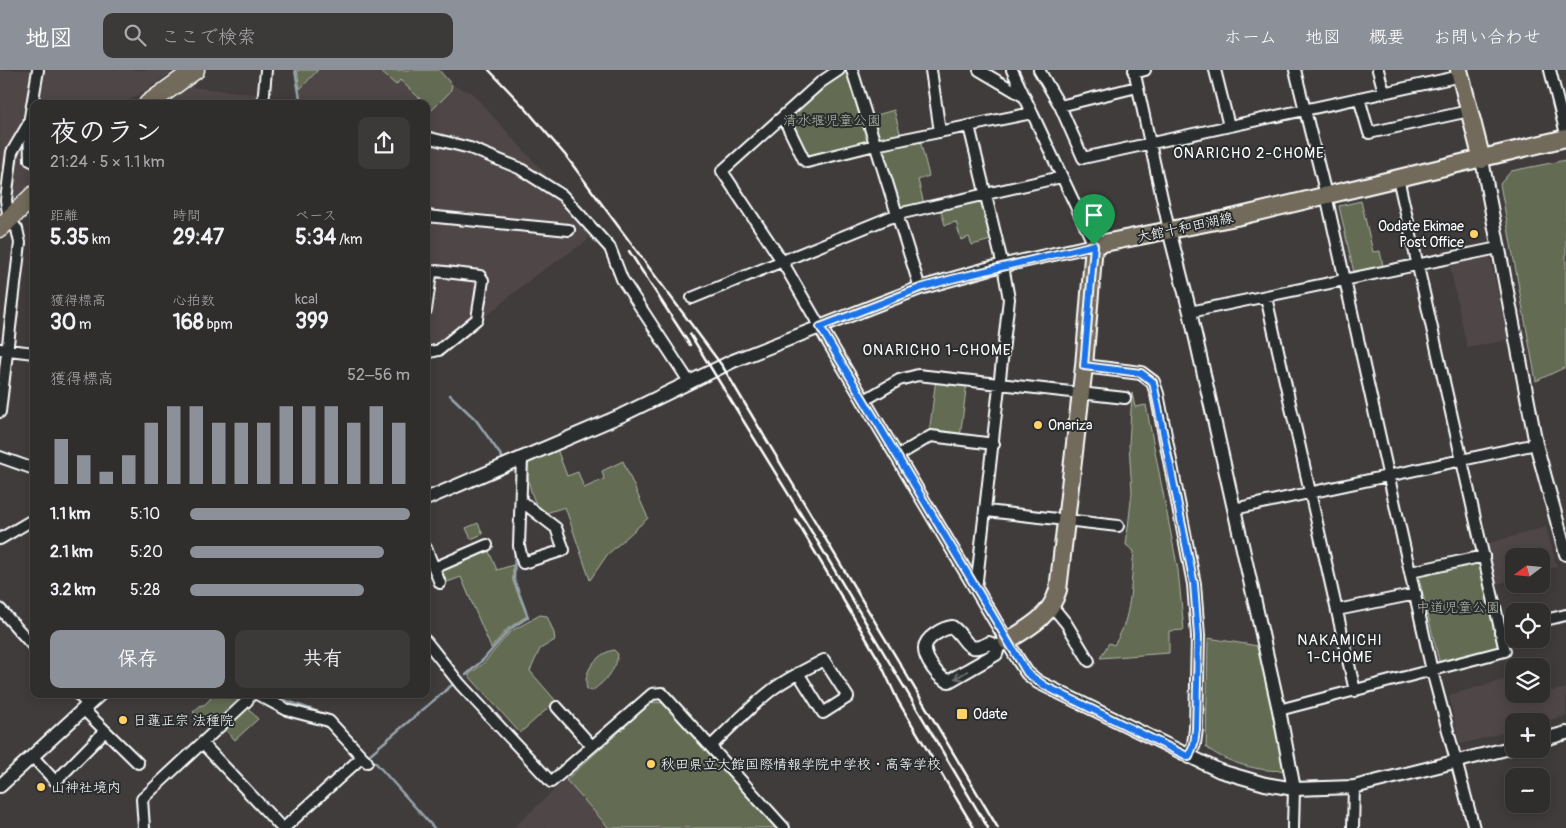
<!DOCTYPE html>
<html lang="ja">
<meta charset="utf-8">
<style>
body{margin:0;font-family:Pangolin,"Klee One",sans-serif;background:#3c3939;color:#f1f3f6;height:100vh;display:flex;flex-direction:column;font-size:19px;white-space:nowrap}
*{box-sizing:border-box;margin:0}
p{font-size:16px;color:#a8a8aa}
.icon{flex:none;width:28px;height:28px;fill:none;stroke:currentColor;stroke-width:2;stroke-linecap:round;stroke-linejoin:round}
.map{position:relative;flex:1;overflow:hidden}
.details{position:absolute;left:30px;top:30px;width:400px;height:598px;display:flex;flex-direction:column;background:#302d2d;border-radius:10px;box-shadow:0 2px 12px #0003,0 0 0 1px #4b4949}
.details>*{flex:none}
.needle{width:32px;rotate:254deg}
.fabs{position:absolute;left:1505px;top:478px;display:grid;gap:10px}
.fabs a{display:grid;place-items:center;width:45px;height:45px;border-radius:10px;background:#302d2d;box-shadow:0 2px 12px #0003,0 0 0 1px #4b4949;font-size:25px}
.pin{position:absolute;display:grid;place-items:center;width:42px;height:42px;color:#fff;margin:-51px -21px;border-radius:50% 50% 50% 0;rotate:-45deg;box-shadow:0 0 5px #0007}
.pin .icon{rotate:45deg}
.round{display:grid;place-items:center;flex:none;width:52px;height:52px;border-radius:10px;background:#3c3939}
.overview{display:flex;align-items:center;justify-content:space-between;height:85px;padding:0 20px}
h1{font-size:28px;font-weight:700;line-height:38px}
.stats{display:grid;grid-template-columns:repeat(3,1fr);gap:8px;height:85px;padding:5px 20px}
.stats div{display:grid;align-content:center}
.stats b{font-size:21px;font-weight:700}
.stats small{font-size:14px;font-weight:400}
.stats p{font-size:14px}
.chart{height:140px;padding:10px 20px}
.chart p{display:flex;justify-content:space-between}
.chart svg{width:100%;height:90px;margin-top:5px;stroke:#8c9099;stroke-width:6}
.action{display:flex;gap:10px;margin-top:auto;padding:10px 20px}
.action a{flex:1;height:58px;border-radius:10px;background:#8c9099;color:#fff;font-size:20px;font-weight:700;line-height:58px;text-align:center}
.action a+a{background:#3c3939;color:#f1f3f6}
ul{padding:0 20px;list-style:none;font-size:16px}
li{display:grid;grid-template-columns:80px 60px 1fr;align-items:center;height:38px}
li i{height:12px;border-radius:6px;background:#8c9099}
header{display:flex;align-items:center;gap:30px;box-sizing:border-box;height:70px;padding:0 25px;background:#8c9099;color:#fff}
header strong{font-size:24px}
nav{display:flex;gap:28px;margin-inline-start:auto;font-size:18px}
.search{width:350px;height:45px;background:#3c3939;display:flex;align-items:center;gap:12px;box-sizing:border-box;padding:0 18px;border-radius:10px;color:#a8a8aa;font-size:19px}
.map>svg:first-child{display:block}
</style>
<header>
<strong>地図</strong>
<div class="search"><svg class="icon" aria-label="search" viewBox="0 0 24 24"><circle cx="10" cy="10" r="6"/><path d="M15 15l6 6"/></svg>ここで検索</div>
<nav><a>ホーム</a><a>地図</a><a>概要</a><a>お問い合わせ</a></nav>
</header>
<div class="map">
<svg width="1566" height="758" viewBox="0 0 1566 758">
<rect width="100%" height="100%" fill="#403c3c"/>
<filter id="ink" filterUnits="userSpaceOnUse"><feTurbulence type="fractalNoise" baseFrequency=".02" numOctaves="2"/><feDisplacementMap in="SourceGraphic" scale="10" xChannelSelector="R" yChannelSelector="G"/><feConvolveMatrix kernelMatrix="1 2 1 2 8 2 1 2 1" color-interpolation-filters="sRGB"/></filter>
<g filter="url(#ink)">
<!-- built -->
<path fill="#4f4646" d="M0 0H175L125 34H34V110L0 142Z
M318 0H379L396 14 400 10 425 34H303L300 19Z
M452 15 472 23 593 157 587 171 533 207 426 296V35L432 40 450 22Z
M190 17 257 24 256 34H166Z
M1489 183 1508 270 1467 278 1449 192Z
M1546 457 1557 497 1541 502V486H1514V509L1494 515 1485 474Z
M1542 600 1548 622 1566 618V646L1541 652 1514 651V660L1461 674 1459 672 1449 625 1514 607V624H1541Z
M652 630H663L777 758H513Z"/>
<!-- green -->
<path fill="#636c52" stroke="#b1b6a8" d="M297 0H318L300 19Z
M379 0H439L452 15 450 22 432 40 400 10 396 15Z
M847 0H850L873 72 809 90 787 47 819 17Z
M894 40 901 66 881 71 877 68 870 47Z
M920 70 929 106 918 110 924 134 904 140 899 138 882 83 884 78Z
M1566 90V297L1536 311 1500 114 1511 101Z
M1361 131 1373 182 1380 181 1383 196 1354 203 1339 136Z
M979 132 983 135 991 170 972 175 969 167 961 170 956 152 945 155 941 141Z
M936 308 967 312 960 368 929 364Z
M1132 323 1135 337 1146 335 1178 500 1184 560 1169 561V583L1100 588 1109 573 1114 575C1133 546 1130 515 1134 481L1126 475 1132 422 1129 374Z
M557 379 567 406 578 402 584 418 604 409 602 401 623 391 648 448 607 485 590 510 565 437 543 444C532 433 525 406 529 391Z
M478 453 483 464 471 469 466 458Z
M488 479 497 500 513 495V511L527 546 507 559 491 578 461 507 445 513 442 499Z
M1477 491 1481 494 1500 578 1443 594 1439 591 1418 504Z
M540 545 547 546 554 563 555 570 540 579 530 601 556 631 520 663 468 605 483 594 510 562Z
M1208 568 1258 576 1286 692 1285 700C1262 703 1224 692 1206 677Z
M614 580 618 584C617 600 604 612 592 621L587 619C582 602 597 583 614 580Z
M210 624H248L214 660 193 642 201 635H204L211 628Z
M652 632 663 633 776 758H609L566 710Z
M246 636 258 649 235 670 223 657Z"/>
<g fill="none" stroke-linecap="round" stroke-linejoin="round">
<!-- stream -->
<path stroke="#96a4ac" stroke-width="2.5" d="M295 0 301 34
M450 325 476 350 502 387
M466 605 483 590 509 560 528 547 514 510 515 477
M267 624 333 647 367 684
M369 685 452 615
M374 691 434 758"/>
<!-- minor casing -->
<g stroke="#fff" stroke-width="14">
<path id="minor" d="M852 0 920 218
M931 0 940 62
M979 0 1023 26
M1012 0 1094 175
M1039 0 1060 36 1083 88 1461 6
M1134 0 1169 160
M1215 0 1229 56
M1295 0 1326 125 1432 601 1474 758
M1378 0 1384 22
M1550 0 1566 64
M1134 3 1145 0
M1359 28 1369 63 1469 41
M263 34 266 0
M1060 36 1137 17
M783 47 804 90 807 92 875 75 1032 43
M969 56 1003 196 1009 229 976 519
M426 67 470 78 519 98 563 126 610 178 622 209 690 313
M34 92 30 90 29 53 38 0
M426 146 569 160
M426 203 436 201 480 206 483 210 477 249 439 280 426 283
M1266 227 1355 621
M692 228 898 144 1061 107
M426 240 431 204
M1190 242 1498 178
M820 257 782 191 722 101 821 12 839 0
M0 279 34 283
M863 331 899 310 918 305 1125 328
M0 342 20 173 17 159 9 150 6 130 12 82 29 53
M897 386 931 366 994 374
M0 387 34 399
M521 431 556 458 564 480 523 493 519 476 522 387
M1234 439 1536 374
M987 441 1118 456
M0 469 34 449
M426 478 440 513
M434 498 487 475
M1411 502 1484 486
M1052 536 1066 553 1089 591
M0 539 34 577
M1337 540 1416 524
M1541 551 1566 545
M1500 562 1514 559
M426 571 460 614 551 712 652 624 662 623 784 758
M78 624 88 635
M257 624 287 640 329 651 367 692
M557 637 592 676
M84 640 138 693
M1279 640 1505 581 1398 108
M202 673 282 758
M711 676C731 657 751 636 773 619 789 607 806 599 824 590L848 627 823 643 798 603
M33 687 54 710 58 709 105 661
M144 758 142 729 247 631 251 624
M284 758 362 687
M1293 758 1294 719
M1353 758 1354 717"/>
</g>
<!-- tertiary casing -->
<g stroke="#fff" stroke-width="16">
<path id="tertiary" d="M1482 90 1536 374 1566 484
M1169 160 1190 242 1279 640 1294 719
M820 257 1019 591 1027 603 1038 612 1220 701 1265 714 1294 719 1354 717 1514 677
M1084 296 1141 303 1153 312 1157 324 1194 514 1198 566 1196 659 1194 674 1189 687
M426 429 620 346 733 291 881 233 920 218 987 199 1094 175
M998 577 989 573C965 586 967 567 952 557 943 558 925 568 925 578 924 588 939 610 949 611L996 584 998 577 1007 571
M1541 670 1566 663
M0 716 100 624"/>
</g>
<!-- primary casing -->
<g stroke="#fff" stroke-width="20">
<path id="primary" d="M1459 0 1482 90
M1007 571C1030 557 1050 547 1058 520L1084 296 1094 175 1236 147 1566 68"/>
</g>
<!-- trunk casing -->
<g stroke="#fff" stroke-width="21">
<path id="trunk" d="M148 34 195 0
M0 158 34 125"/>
</g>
<!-- minor -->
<use href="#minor" stroke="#2a2d2e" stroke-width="10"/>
<!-- tertiary -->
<use href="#tertiary" stroke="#2a2d2e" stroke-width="12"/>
<!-- primary -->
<use href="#primary" stroke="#726b5a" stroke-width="16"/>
<!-- trunk -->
<use href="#trunk" stroke="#726b5a" stroke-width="18"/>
<!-- rail -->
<path stroke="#fff" stroke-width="2.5" d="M489 0 526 39 566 86 723 297 998 758
M629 181 690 275
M690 264 816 469 988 758
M796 450 880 592 898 631 974 758"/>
</g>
<!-- one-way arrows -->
<defs><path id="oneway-shaft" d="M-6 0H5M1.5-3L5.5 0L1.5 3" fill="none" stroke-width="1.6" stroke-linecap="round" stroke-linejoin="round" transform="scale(1.25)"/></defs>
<use stroke="#6a6c6d" href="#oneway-shaft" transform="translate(961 605) rotate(149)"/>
</g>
<g fill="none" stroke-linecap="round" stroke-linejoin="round" filter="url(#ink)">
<!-- route casing -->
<g stroke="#fff" stroke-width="10">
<path id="route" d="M1094 175 1084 296 1141 303 1153 312 1194 514 1198 566 1196 659 1194 674 1189 687 1045 616 1027 603 820 257 920 218 952 209Z"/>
</g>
<!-- route -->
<use href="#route" stroke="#1a73e8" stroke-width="6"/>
</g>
<!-- markers -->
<g fill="#ffd166" stroke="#2a2d2e" stroke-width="2">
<circle cx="1474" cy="164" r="5"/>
<circle cx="1038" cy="355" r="5"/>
<rect x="956" y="638" width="12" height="12" rx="2.5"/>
<circle cx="123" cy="650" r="5"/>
<circle cx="651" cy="694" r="5"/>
<circle cx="41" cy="717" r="5"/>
</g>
<g text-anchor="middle" stroke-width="4" stroke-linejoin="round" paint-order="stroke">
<!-- park labels -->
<g font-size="14" fill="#b1b6a8" stroke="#2a2d2e">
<text x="832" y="55">清水堰児童公園</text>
<text x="1458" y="542">中道児童公園</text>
</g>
<!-- poi labels -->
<g font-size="14" fill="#fff" stroke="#2a2d2e" text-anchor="start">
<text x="1464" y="161" text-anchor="end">Oodate Ekimae<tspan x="1464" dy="16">Post Office</tspan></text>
<text x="1048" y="360">Onariza</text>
<text x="973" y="649">Odate</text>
<text x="133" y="655">日蓮正宗 法種院</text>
<text x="661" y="699">秋田県立大館国際情報学院中学校・高等学校</text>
<text x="51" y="722">山神社境内</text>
</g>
<!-- street labels -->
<g font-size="14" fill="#fff" stroke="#2a2d2e">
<text transform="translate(1185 157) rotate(-12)" y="5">大館十和田湖線</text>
</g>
<!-- neighbourhood labels -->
<g font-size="15" letter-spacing="1" fill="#fff" stroke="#2a2d2e">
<text x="1249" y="88">ONARICHO 2-CHOME</text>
<text x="937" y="285">ONARICHO 1-CHOME</text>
<text x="1340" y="575">NAKAMICHI<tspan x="1340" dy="17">1-CHOME</tspan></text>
</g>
</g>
</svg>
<div class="fabs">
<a><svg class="needle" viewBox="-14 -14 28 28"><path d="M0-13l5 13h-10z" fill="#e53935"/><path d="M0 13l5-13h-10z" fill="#a8a8aa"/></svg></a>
<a><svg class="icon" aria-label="locate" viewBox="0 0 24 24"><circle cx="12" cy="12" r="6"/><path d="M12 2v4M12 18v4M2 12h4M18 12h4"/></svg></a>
<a><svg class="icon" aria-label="layers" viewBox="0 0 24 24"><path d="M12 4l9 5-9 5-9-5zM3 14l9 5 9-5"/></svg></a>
<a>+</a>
<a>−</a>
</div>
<div class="pin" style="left:1094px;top:175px;background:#1e9e55"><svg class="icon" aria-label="arrive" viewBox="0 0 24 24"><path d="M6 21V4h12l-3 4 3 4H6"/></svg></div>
<section class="details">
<div class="overview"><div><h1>夜のラン</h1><p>21:24 · 5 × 1.1 km</p></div><a class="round"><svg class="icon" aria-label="share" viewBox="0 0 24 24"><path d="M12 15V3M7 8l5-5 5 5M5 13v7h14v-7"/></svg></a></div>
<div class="stats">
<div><p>距離</p><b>5.35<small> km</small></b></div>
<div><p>時間</p><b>29:47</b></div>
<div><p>ペース</p><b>5:34<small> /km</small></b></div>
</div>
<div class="stats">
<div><p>獲得標高</p><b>30<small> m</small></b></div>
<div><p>心拍数</p><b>168<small> bpm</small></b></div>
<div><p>kcal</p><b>399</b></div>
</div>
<div class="chart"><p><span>獲得標高</span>52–56 m</p>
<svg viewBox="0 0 160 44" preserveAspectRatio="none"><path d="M5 44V22M15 44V30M25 44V38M35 44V30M45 44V14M55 44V6M65 44V6M75 44V14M85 44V14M95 44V14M105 44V6M115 44V6M125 44V6M135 44V14M145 44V6M155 44V14"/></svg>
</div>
<ul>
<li><b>1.1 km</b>5:10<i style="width:100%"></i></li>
<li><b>2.1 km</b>5:20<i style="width:88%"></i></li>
<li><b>3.2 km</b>5:28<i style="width:79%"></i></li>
</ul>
<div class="action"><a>保存</a><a>共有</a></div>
</section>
</div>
